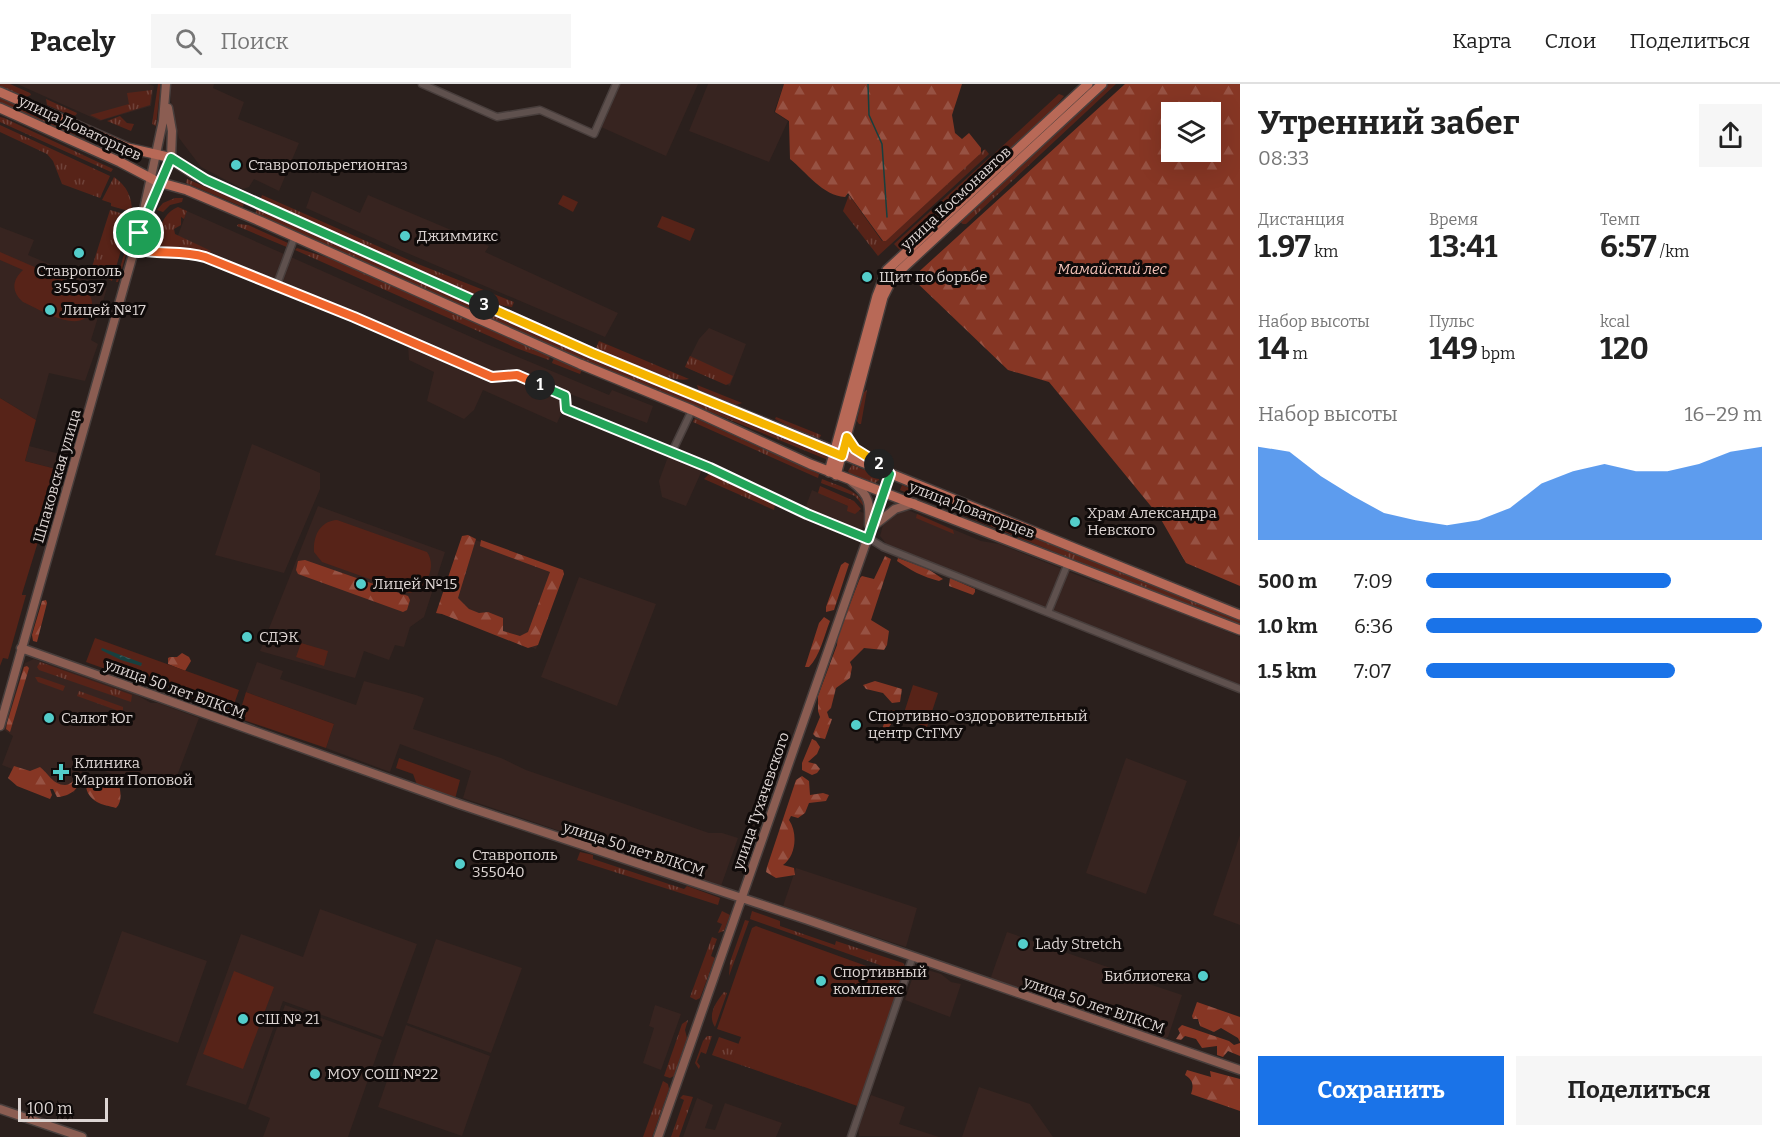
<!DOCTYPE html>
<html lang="ru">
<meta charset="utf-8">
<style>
body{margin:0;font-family:Bitter,serif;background:#f6f6f6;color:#222;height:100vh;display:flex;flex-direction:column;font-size:22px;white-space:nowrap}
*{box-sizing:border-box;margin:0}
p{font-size:20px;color:#767676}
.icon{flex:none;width:33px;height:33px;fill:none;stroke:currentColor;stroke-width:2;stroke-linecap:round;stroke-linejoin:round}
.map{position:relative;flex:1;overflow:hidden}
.sheet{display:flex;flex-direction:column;background:#fff;width:540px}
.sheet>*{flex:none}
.buttons{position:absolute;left:1161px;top:18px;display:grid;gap:12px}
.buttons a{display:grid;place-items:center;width:60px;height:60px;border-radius:0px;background:#fff;box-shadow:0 6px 24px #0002;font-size:30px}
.scale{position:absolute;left:18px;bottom:15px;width:90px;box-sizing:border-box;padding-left:6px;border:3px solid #ddd5d3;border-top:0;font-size:16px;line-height:21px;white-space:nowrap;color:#ddd5d3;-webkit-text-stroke:4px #100b0a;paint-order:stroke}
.pin{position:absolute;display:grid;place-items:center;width:51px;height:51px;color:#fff;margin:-26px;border:3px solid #fff;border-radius:50%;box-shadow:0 2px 6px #0007}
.km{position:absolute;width:30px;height:30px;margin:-15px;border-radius:50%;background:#222;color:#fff;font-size:16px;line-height:30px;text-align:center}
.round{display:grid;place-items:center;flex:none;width:63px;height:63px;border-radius:0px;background:#f6f6f6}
.summary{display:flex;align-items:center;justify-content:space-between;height:102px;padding:0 18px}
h1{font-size:33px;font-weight:700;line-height:45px}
.figures{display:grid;grid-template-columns:repeat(3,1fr);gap:9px;height:102px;padding:6px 18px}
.figures div{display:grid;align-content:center}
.figures b{font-size:30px;font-weight:700}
.figures small{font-size:16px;font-weight:400}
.figures p{font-size:16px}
.chart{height:168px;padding:12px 18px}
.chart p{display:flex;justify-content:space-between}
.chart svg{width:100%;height:108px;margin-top:6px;fill:#1a73e8;opacity:.7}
.button{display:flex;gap:12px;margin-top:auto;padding:12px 18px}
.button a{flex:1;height:69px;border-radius:0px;background:#1a73e8;color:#fff;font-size:24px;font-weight:700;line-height:69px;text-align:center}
.button a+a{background:#f6f6f6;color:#222}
ul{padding:0 18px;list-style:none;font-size:20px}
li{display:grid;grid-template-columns:96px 72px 1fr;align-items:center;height:45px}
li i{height:15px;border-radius:8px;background:#1a73e8}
header{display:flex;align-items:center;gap:36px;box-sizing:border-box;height:84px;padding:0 30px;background:#fff;border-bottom:2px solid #e0e0e0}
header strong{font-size:28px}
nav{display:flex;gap:33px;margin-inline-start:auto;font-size:21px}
.search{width:420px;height:54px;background:#f6f6f6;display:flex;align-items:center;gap:15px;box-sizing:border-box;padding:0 21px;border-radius:0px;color:#767676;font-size:22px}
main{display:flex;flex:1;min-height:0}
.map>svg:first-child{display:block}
</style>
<header>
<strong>Pacely</strong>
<div class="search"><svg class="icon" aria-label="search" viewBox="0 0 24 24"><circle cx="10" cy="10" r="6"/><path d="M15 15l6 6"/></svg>Поиск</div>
<nav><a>Карта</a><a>Слои</a><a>Поделиться</a></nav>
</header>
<main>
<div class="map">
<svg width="1240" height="1053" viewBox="0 0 1240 1053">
<defs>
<pattern id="grass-tufts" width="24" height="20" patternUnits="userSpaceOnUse" patternTransform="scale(1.5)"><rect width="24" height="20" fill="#572318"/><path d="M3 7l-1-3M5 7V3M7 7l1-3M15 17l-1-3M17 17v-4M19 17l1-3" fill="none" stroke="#6f4239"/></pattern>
<pattern id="forest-firs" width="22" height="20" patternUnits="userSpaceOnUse" patternTransform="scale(1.5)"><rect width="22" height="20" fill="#863624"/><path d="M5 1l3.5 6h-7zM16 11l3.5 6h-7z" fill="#975243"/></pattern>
<pattern id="water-ripples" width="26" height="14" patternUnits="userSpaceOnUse" patternTransform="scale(1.5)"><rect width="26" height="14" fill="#16403f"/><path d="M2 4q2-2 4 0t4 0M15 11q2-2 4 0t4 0" fill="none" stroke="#375b5a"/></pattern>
</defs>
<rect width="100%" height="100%" fill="#2b201d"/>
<!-- built -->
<path fill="#372420" d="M17 0H148L154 2 151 22 100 37Z
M170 0H214L213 4 244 18 238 35 299 59 279 107 254 95 249 103 243 105 201 83 179 54 172 29Z
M620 0H698L666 72 601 43Z
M708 0H784L774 28 788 37 769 78 689 47Z
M312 107 360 129 368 111 489 162 485 168 618 229 605 253 400 166 306 124Z
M187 127 487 260 609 311 612 306 653 322 647 339 570 310 557 339 483 306 474 326 464 335 427 317 434 288 409 276 408 262 411 257 210 172 211 168 177 154Z
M0 143 34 156 28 171 107 204 91 256 98 260 85 297 49 289 36 336 0 314Z
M709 244 746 260 730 302 685 283 699 255Z
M252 360 320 389V405L284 489 215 471Z
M29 362 64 371 60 386 25 377Z
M669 370 703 384 686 422 662 413 659 397Z
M812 406 866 430 860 454 803 430Z
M318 422 445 468 424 533 410 543 404 563 395 561 389 576 364 567 355 594 260 567Z
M903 427H910L981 457 999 460 1095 498 1146 515 1240 553V601L887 461 880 452 883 441 888 434Z
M467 453 564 488 536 565 439 529Z
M579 493 656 520 617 622 541 593Z
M34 575 135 610 151 619H158L199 634 175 697 140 700 85 680 74 709 2 681 13 652 4 646 22 587 25 579Z
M257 578 283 587 280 595 356 621 364 597 416 611 424 614 413 645 501 674 526 686 709 749H722L738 754 721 802 463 714 471 687 400 660 390 688 326 664 334 640 246 608Z
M1126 674 1187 697 1146 810 1086 789Z
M1240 751V841L1213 831Z
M796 784 917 824 906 863 783 822Z
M320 825 417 860 383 953 283 917 246 1021 186 1001 241 850 303 873Z
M122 847 207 877 178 959 93 929Z
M1007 848 1122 888 1128 893 1182 911 1168 953 1164 955 993 897 991 893Z
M436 855 522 884 491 969 407 939Z
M921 884 941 890 951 898 961 900 950 933 905 916 914 889 918 885Z
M285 921 382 956 348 1053H263L270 1034 248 1025Z
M655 921 681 930 661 986 643 979 654 944 649 942Z
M406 941 490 972 462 1052 378 1023Z
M979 1003 1030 1020 1053 1053H962Z
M871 1011 905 1023 899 1040 939 1053 859 1052 858 1044Z
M697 1014 713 1021 705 1044 715 1046 725 1019 782 1039 776 1053H683Z"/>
<!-- grass -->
<path fill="url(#grass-tufts)" d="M0 0H10L30 9 31 11 26 13 0 3Z
M158 0H160V6L156 42 152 40Z
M1108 0H1116L966 140H963L960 138 970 125Z
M152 6 150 21 101 36 90 31 129 20 127 9Z
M1059 10 1064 12 1050 29 1006 69 1000 71 995 69Z
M0 13 130 70V74L0 19Z
M46 15 77 29 76 31 72 32 47 21Z
M120 32 127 39 134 40 131 47 107 37Z
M0 33 4 34 113 85 111 88 0 38Z
M0 41 110 92 100 114 62 100 53 77 47 70 0 48Z
M985 65 989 70 878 172 843 127 849 111 882 157H886Z
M991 72 993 79 990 84 900 166 894 160Z
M114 93C127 102 132 113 132 128L111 122V119L102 116Z
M187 95 244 119 243 123 186 99Z
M262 111 418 180 514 218 512 223 499 221 316 140 261 114Z
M175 114H183L182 118 170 121 163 128 157 126 163 119Z
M178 123 187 127 184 135 181 133V141L174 145 175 150 211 167 209 171 184 165 154 167C159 150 160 130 178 123Z
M135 124 137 125 135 140 118 198H116L133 139Z
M257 125 590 274 829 372 828 376 588 278 255 130Z
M110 126 131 132 112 197 93 186 92 183Z
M154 132 161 135 151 166 146 163 145 158Z
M238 140 248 141 288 159 289 164 237 142Z
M297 164 338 177 550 272 549 276 516 264 295 166Z
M599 257 689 295C673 301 613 272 596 264Z
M690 272 733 292 730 299 726 301 685 283Z
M554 274 582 286 580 290 552 279Z
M697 301 742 319 736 321 699 307Z
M867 306 861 340H859L857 337 863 309Z
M776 333 821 351 819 355 792 344 775 335Z
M695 334 819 390 818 394 693 338Z
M852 381 878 391 879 396 874 400 850 390 848 387Z
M709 390 773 417 775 420 774 426 704 395Z
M822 395C838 402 861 406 865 424L855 412 821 399Z
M902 401 1240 536V542L900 406Z
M820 402 854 417 861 425 855 430 847 427 848 422 818 409Z
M917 430 953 446 954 450 916 434Z
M40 578 132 611 131 618 39 586 37 583Z
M35 593H39L65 602 63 607 38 598Z
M79 607 123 623V630L120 632 116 626 77 612Z
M580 768 593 771V775L684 805 687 802 720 814 718 821 577 776Z
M722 827 730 831 724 847 718 849 722 840 717 838Z
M752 827 780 837V842L835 861 836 857 903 879 905 882V890L750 835Z
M745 836 749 837 729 892 730 878Z
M712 853 717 855 711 872 715 874 700 914 696 916 690 913Z
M724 908 727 909 715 943C707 931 716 918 724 908Z
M688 936 685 946 687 954 674 992 670 994 664 992 682 940Z
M707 952H712L706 970 701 968 697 978 700 982 699 985 695 979 703 957Z
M719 953 739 960 740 963 804 1003 712 971Z
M663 997 668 1000 669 1005 652 1053H643Z
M683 1011 693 1013 679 1053H671L684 1016 680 1014Z"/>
<!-- forest -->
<path fill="url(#forest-firs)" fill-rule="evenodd" d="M784 0H962L952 31 955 49 962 55 969 49 981 64V69L886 157H883L848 109 845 113C823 112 806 88 790 75L789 37 775 28Z
M1125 0H1240V502L1186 479 1159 432 1049 298 1008 286 912 194ZM1210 28V68H1172V28Z
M468 451 476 455 458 514 469 525 479 529 488 528 503 534V547L520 552 528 548 550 488 480 462 481 456 563 486 564 490 538 561 528 564 442 530 436 529 462 452Z
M885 472 891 475 871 536 889 547 887 561 884 566 864 564 850 578 852 583 850 594 836 604 831 624 827 628 829 634 832 635 825 655 816 653 813 650 820 633 818 627V612L837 561 838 551 860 494 862 492 874 495Z
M898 474 928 485 943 495 939 497C923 493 910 486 897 477Z
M305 476 408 512 410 516 407 526 403 528 298 490 296 486 298 477Z
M845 478 849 480 834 526 826 528V523L841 481Z
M950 494 975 505V508L973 511 949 502Z
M46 516 47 519 37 558 33 557 32 551 42 517Z
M824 533 830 537C824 552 820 572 809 583H805L819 539Z
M182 569 189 573 191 577 185 587 168 580V574L170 573H177Z
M27 582 29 584 27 591 10 648 6 645 7 639 24 583Z
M875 597 902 605 900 618 892 619 883 609 866 605 863 601Z
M889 626H895C895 633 891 643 886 646L882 645Z
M812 655 816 657 820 663 817 670 808 678 816 680 820 685 817 689 812 691 802 686V679Z
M14 682 30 687 40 683C48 689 53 701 65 701 70 701 74 696 79 694 81 706 67 713 57 713L53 705H50L52 711 50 715 17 702 8 694Z
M94 692 112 697 119 701C121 709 122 718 116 724 110 722 102 721 97 718 86 712 81 698 94 692Z
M802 692 809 697 810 711 823 709 829 711 826 717 809 719 805 729 798 734 791 732 789 736C798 749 796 772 783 781L794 784 795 791 776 794 766 788 767 783 796 696Z
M1197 918 1240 933V958L1238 954 1221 944 1214 948 1200 942 1198 935H1193L1192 932Z
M1182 941 1229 957 1234 961 1240 959V972L1228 967 1223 973 1217 971V962L1202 964 1196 955 1185 952 1181 956 1176 955 1180 949 1178 945Z
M1187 986 1211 993 1210 987 1240 995V1027L1191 1010C1194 1001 1193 996 1185 991Z"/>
<!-- park -->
<path fill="#572318" d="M563 111 578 118 573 128 558 120Z
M662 132 695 145 690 157 657 143Z
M0 168 83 204C90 209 94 216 91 225 83 253 39 225 23 218 11 208 12 196 23 186L0 176Z
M0 314 36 336 25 377 60 386 22 510V511H26L8 575 3 574 0 582Z
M337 436 427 468C437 482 427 506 409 509L322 478 314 468C313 452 320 437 337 436Z
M95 554 239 606 231 629 230 630 86 578Z
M301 559 328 567 324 582 296 573Z
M913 601 938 609 927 643 902 635Z
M246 608 334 640 326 664 238 634Z
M399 674 460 696 455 715 417 701 413 690 396 684Z
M756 842 905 896 860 1023 732 977 741 953 717 945 752 844Z
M234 887 274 903 243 985 203 970Z"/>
<!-- water -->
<path fill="url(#water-ripples)" d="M102 564 142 579 141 582 121 576 101 566Z"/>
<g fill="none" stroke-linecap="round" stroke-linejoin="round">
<!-- stream -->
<path stroke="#16403f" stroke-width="1.5" d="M868 0 869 31 882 60 887 133"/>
<!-- street casing -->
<g stroke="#483e3c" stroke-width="9">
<path id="street" d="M422 0 497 33 540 26 594 50 616 0
M134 165C158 171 181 166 205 173L354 233 492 293 517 291 565 312 566 325 710 384 807 430 868 455
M276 203 295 152
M672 368 692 326
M869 450 870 455 883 463 1240 605
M1048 528 1068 479
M851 1053 913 872"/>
</g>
<!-- secondary casing -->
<g stroke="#483e3c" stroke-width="11">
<path id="secondary" d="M145 138 171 74 172 47 168 24
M852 398C870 411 870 420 869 441
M872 443 895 425 914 419
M21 564 459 720 808 836 1240 986
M0 642 139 149 163 37 166 0
M0 1025 82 1053
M658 1053 890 390"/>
</g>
<!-- primary casing -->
<g stroke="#483e3c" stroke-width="12">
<path id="primary" d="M0 8 128 64 168 73 194 90 245 114 592 269 1240 531
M0 24 120 78 158 98 187 106 262 138 580 280 692 326 810 380 1240 546
M847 353 855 365 884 384
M829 388 877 212 887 186 1088 0
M836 391 883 213 893 193 1102 0"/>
</g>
<!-- street -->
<use href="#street" stroke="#5f514e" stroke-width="6"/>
<!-- secondary -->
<use href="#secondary" stroke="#8b5d52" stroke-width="8"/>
<!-- primary -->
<use href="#primary" stroke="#b86957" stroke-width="9"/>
</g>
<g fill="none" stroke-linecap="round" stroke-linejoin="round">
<!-- split-1 casing -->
<g stroke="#fff" stroke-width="12">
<path id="split-1" d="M139 149 134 165C158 171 181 166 205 173L354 233 492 293 517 291 540 301"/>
</g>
<!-- split-2 casing -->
<g stroke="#fff" stroke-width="12">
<path id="split-2" d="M540 301 565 312 566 325 710 384 807 430 868 455 890 390 879 380"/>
</g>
<!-- split-3 casing -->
<g stroke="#fff" stroke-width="12">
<path id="split-3" d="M484 221 592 269 842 372 847 353 855 365 879 380"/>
</g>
<!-- split-4 casing -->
<g stroke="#fff" stroke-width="12">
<path id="split-4" d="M139 149 171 74 206 96 484 221"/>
</g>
<!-- split-1 -->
<use href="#split-1" stroke="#f0652b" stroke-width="8"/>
<!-- split-2 -->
<use href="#split-2" stroke="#22a559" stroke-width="8"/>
<!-- split-3 -->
<use href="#split-3" stroke="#f5b400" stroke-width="8"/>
<!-- split-4 -->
<use href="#split-4" stroke="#22a559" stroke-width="8"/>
</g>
<!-- markers -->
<g fill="#53cdca" stroke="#100b0a" stroke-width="2">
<circle cx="236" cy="81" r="6"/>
<circle cx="405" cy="152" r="6"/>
<circle cx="79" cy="169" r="6"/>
<circle cx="867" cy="193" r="6"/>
<circle cx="50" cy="226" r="6"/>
<circle cx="1075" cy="438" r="6"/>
<circle cx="361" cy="500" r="6"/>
<circle cx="247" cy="553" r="6"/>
<circle cx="49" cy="634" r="6"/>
<circle cx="856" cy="641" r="6"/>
<path d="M58 679h6v6h6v6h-6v6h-6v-6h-6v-6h6z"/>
<circle cx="460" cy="780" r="6"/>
<circle cx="1023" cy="860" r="6"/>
<circle cx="1203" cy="892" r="6"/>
<circle cx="821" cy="897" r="6"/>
<circle cx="243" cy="935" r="6"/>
<circle cx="315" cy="990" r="6"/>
</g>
<g text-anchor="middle" stroke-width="6" stroke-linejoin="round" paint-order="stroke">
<!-- street labels -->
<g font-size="15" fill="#ddd5d3" stroke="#100b0a">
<text transform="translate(80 44) rotate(25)" y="5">улица Доваторцев</text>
<text transform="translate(956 114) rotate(-43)" y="5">улица Космонавтов</text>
<text transform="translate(57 392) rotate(-74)" y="5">Шпаковская улица</text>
<text transform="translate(972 426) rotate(21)" y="5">улица Доваторцев</text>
<text transform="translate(175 605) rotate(20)" y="5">улица 50 лет ВЛКСМ</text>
<text transform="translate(761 717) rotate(-71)" y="5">улица Тухачевского</text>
<text transform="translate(634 765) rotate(18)" y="5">улица 50 лет ВЛКСМ</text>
<text transform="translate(1094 921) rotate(19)" y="5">улица 50 лет ВЛКСМ</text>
</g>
<!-- poi labels -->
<g font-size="15" fill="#ddd5d3" stroke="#100b0a" text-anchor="start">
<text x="248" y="86">Ставропольрегионгаз</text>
<text x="417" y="157">Джиммикс</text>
<text x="79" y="192" text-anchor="middle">Ставрополь<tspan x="79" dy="17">355037</tspan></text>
<text x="879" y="198">Щит по борьбе</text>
<text x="62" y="231">Лицей №17</text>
<text x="1087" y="434">Храм Александра<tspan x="1087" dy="17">Невского</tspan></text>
<text x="373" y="505">Лицей №15</text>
<text x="259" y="558">СДЭК</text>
<text x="868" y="637">Спортивно-оздоровительный<tspan x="868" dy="17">центр СтГМУ</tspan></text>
<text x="61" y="639">Салют Юг</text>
<text x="74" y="684">Клиника<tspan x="74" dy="17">Марии Поповой</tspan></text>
<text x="472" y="776">Ставрополь<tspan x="472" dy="17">355040</tspan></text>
<text x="1035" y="865">Lady Stretch</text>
<text x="833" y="893">Спортивный<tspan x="833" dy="17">комплекс</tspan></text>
<text x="1191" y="897" text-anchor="end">Библиотека</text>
<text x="255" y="940">СШ № 21</text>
<text x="327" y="995">МОУ СОШ №22</text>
</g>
<!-- park labels -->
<g font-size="15" font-style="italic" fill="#f3c2b7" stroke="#100b0a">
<text x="1112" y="190">Мамайский лес</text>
</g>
</g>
</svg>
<div class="buttons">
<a><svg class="icon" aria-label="layers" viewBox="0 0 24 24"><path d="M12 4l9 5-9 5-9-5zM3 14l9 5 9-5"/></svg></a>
</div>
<div class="scale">100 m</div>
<div class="pin" style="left:139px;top:149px;background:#1e9e55"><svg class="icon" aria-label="arrive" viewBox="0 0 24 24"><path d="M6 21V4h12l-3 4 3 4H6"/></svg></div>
<b class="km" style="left:540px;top:301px">1</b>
<b class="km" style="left:879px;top:380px">2</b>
<b class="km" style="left:484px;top:221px">3</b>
</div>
<section class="sheet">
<div class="summary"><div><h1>Утренний забег</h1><p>08:33</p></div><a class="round"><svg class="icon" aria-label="share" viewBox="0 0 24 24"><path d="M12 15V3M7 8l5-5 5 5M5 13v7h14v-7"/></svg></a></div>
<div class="figures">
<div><p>Дистанция</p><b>1.97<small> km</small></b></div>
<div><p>Время</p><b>13:41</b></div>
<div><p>Темп</p><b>6:57<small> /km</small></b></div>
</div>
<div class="figures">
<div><p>Набор высоты</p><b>14<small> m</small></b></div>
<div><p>Пульс</p><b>149<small> bpm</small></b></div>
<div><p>kcal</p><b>120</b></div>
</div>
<div class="chart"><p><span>Набор высоты</span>16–29 m</p>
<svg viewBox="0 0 160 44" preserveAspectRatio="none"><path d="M0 44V6L10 8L20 18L30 26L40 33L50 36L60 38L70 36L80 31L90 21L100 16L110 13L120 16L130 16L140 13L150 8L160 6V44z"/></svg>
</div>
<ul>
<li><b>500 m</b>7:09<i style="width:73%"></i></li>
<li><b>1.0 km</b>6:36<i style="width:100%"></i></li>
<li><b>1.5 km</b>7:07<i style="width:74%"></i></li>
</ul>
<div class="button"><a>Сохранить</a><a>Поделиться</a></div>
</section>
</main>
